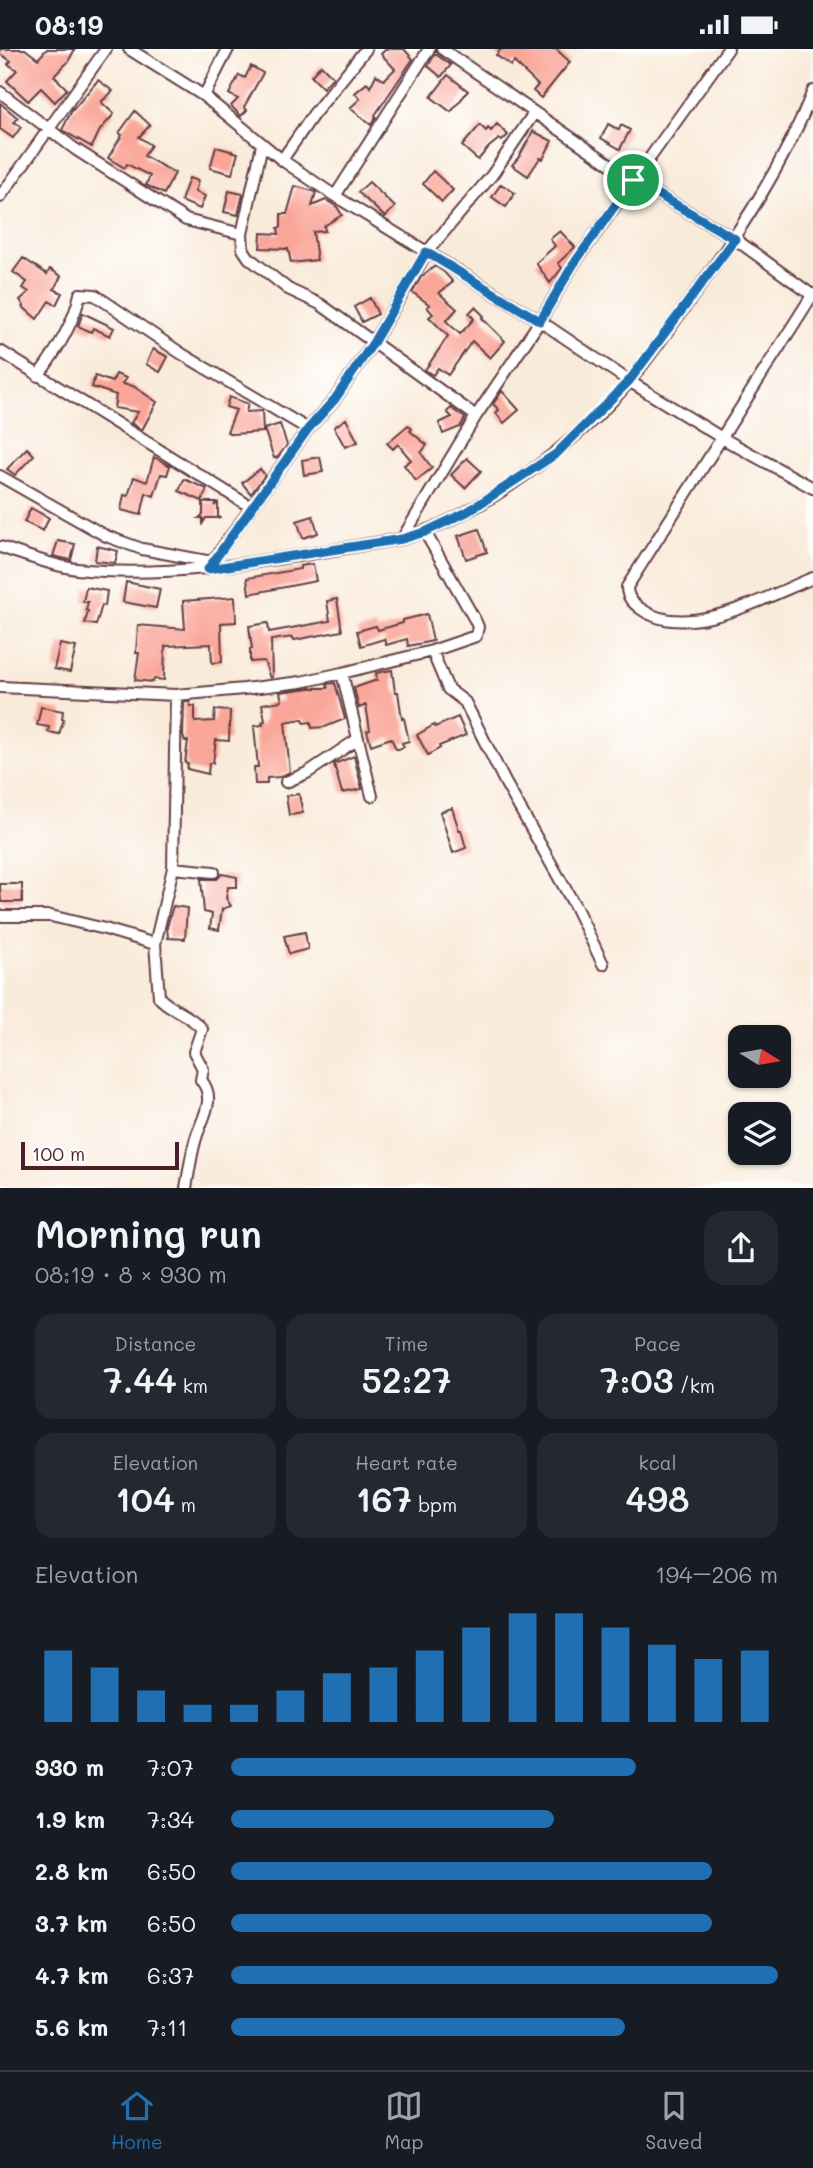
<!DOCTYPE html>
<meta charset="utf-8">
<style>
body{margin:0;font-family:Mali,sans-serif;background:#242831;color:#f1f3f6;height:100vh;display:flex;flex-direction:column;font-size:26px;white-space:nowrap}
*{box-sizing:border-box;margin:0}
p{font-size:23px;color:#9ea1a6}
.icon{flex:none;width:38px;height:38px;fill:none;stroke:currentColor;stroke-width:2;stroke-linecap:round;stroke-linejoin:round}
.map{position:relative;height:1139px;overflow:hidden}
.details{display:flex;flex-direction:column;background:#171b24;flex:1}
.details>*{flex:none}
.needle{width:46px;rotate:101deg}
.tools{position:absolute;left:728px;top:976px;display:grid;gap:14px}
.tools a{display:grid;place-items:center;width:63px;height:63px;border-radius:14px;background:#171b24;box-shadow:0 2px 5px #0004;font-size:35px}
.scale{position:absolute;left:21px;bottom:18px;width:158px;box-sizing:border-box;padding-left:7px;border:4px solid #4a1f2b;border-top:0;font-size:19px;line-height:24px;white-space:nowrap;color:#4a1f2b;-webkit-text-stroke:5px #fff;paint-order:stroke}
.pin{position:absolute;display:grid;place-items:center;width:60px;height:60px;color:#fff;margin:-30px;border:4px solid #fff;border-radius:50%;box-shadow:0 2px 7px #0007}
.round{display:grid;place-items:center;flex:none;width:74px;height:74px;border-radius:21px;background:#242831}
.overview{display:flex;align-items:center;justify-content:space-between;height:119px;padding:0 35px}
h1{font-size:38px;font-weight:600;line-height:52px}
.figures{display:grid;grid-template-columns:repeat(3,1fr);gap:10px;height:119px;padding:7px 35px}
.figures div{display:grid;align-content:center;border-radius:18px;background:#242831;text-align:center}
.figures b{font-size:35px;font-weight:600}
.figures small{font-size:19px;font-weight:400}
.figures p{font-size:19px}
.chart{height:196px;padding:14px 35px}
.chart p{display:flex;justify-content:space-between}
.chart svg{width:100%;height:126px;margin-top:7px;stroke:#1f6fb2;stroke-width:6}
ul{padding:0 35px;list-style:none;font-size:23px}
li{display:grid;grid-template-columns:112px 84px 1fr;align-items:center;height:52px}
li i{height:18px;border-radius:9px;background:#1f6fb2}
.status{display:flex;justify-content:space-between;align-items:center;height:49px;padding:0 35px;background:#171b24;direction:ltr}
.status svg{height:19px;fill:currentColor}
.menu{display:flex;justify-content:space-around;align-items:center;height:98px;border-top:2px solid #363941;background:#171b24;font-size:19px;color:#9ea1a6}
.menu a{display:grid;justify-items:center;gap:4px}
.menu .selected{color:#1f6fb2}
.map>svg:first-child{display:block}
</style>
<div class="status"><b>08:19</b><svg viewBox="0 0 49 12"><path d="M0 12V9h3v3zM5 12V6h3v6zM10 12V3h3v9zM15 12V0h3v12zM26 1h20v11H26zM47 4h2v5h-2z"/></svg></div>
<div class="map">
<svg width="813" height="1139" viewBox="0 0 813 1139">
<rect width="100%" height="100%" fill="#fff"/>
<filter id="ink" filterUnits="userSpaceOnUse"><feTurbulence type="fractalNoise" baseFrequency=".0143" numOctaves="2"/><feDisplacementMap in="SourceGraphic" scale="14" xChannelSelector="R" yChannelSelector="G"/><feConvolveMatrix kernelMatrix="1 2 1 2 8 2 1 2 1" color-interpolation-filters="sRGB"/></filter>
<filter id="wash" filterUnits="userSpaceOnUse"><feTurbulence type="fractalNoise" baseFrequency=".00686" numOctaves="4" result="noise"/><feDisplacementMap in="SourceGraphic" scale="28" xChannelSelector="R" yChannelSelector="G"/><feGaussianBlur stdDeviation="1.57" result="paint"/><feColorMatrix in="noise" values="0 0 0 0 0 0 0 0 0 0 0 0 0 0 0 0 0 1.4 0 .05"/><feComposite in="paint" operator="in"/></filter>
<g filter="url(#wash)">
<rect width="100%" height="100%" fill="#f9ebda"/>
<g id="blocks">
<!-- building -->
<path fill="#f9a698" d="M0 0H25L38 10 47 0H75L68 13 54 27 67 40 55 53 41 39 28 52 7 32 17 21 8 15 11 12 0 5Z
M386 0H404L413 10 375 66 376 68 371 76 350 59 360 50 355 44 367 34 370 38 376 26 384 31 395 20 381 5Z
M501 0H556L570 13 541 49 533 42 538 36 514 13 511 17 496 6Z
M435 5 451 16 441 28 428 17Z
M321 16 333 28 323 39 311 27Z
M251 17 263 24 244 58 247 61 241 67 231 57 238 50 229 45 239 26 245 29Z
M448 26 468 42 451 63 431 48Z
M98 31 113 42 101 53 114 65 100 81 92 98 62 81 71 63Z
M0 54 18 69 14 73 21 78 13 89 0 80Z
M135 62 150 76 139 88 151 96 144 107 175 124 164 145 146 136 150 127 127 115 125 119 108 109 122 86 119 84Z
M497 75 508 86 502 92 499 90 489 98 478 111 462 97 480 76 486 82 488 79 491 82Z
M608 75 619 81 621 76 630 81 620 100 601 89Z
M533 82 552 92 543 110 540 109 528 127 512 116 519 108Z
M216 98 238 104 232 125 210 119Z
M433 122 453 141 442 153 423 135Z
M189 129 198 132 195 143 205 147 200 160 181 152Z
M369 133 395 158 385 168 358 143Z
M501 135 515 144 506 158 492 148Z
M295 137 316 143 312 157 326 151 337 158 342 166 324 177 325 182 313 183 317 211 291 214 288 200 260 199 261 184 279 185 278 179 281 178V165H287Z
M229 142 243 145 238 166 224 163Z
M560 182 575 198 558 214 562 219 550 234 536 214 555 197 550 190Z
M23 209 47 225 50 220 61 227 54 240 62 244 56 256 49 252 37 270 23 258 24 257 20 251 29 243 23 239 27 233 13 223Z
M435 217 444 223 453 233 439 244 457 260 446 272 460 285 474 270 469 264 475 258 484 267 482 269 505 292 490 309 472 292 448 326 438 319 433 326 425 321 448 287 429 268 433 265 427 258 430 256 412 243 421 228Z
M370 249 378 265 362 273 354 258Z
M83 264 114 279 110 287 93 279 91 283 78 277Z
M153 300 168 308 160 323 146 315Z
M116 325 126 329 122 335 133 337 157 353 142 381 131 374 138 363 114 359 116 346 92 338 95 327 112 333Z
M502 342 519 361 504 374 496 364 499 361 493 355Z
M229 348 248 355 246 363 262 362 263 383 232 385 227 383 236 361 226 358Z
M451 359 465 369 460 378 443 385 439 374 452 368 447 363Z
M346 370 358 393 345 398 334 378Z
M280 375 287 396 278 408 274 409 264 380Z
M408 376 412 380 410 382 427 396 421 404 432 419 416 432 404 416 411 411 398 395 393 400 387 394Z
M27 399 34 406 15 426 7 420Z
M154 408 170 417 167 426 161 425 154 447 146 444 141 466 121 461 124 446 128 447 134 428 147 433Z
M320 408 323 423 304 426 302 411Z
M467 409 481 422 465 439 451 426Z
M260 420 265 426 251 445 242 434Z
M184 430 207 440 202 452 179 442Z
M203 453H216L214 457 218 454V467L220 469H206L203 474V469H199L203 466Z
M31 459 49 469 43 482 24 473Z
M313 467 318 484 303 489 297 472Z
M479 480 487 503 466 510 458 487Z
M58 492 75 495 71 511 53 507Z
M97 497 118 502 115 514 95 512Z
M313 515 316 532 249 545 247 529 300 520V517Z
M126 533 160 540 156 559 123 553Z
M86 538 107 542 105 557 102 556 96 576 85 574 88 562 86 561 88 553H83Z
M235 548 236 573 221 574 222 613 212 614 211 595 165 597 164 631 154 630 153 633 135 631 139 604H136L138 576 185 580 183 552Z
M337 550 342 582 294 591 293 588 271 591 272 628 270 629 264 612 250 613V600H252L249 577 268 574 269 583 330 572 327 552Z
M427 565 433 592 408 597 407 590 386 596 384 590 361 597 357 582 376 577 378 581 403 574V571Z
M60 595 76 598 70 623 54 620Z
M392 621 395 643H398L402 670 404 669 409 692 402 694 404 698 399 700H396L391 689 371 696 367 682 370 681 366 656 359 659 354 639 377 631 376 624Z
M335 634 345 670 325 678 312 679 311 673 304 674 303 670 285 673 290 723 280 728 267 729V735H255L254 718H258L254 677 263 676 262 673 265 672 262 655 282 652 280 643 310 639H328L327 635Z
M184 653H190V657H195V673L214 672 215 661 230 662 229 692 216 691 213 714H209L208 725 187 720 188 715 185 714 188 692H185L183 687Z
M41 658 63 662 62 670H64L59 685 48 683 49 678 37 676Z
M458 668 466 686 439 697 440 699 428 706 417 686 434 676 435 678Z
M354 707 362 740 342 744 334 715Z
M299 745 303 764 289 766 286 747Z
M452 759 459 781H461L466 799 453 804 440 763Z
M222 825 237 828V838H228L226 849 231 857 222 860 219 881 210 879 212 865 204 863 201 830H217Z
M0 835H22V853H1Z
M173 857 187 859 185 890 168 889 167 878Z
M305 883 308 900 289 905 284 887Z"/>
</g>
</g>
<g filter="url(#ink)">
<use href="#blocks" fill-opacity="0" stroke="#643e45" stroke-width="2"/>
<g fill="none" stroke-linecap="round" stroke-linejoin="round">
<!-- minor casing -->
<g stroke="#643e45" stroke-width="14">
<path id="minor" d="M129 0 204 47 282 111 335 147 540 272 629 332 722 389 813 439
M442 0 633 131 735 190 812 246
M0 43 75 100 186 171 242 185 243 200 249 209 288 240 320 255 476 367
M204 47 228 0
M282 111 313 66 366 0
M335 147 429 0
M0 148 106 0
M242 185 262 96
M813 245 627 538C627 549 633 554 641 560 687 593 767 547 813 529
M0 302 251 458
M38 327C56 303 74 275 80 245L95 246 182 305 308 380
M0 427 106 487 142 500 212 513
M402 490 476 367 540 272 573 216 728 0
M0 498C25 506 52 517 77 520 186 531 295 506 402 490 481 467 577 394 630 332 651 306 670 278 690 251 738 185 783 118 813 42
M207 520 308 380 335 350 373 294 427 203 492 126 534 64
M432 602 448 640 465 653 505 733 575 857 603 915
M342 624 372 747
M0 638 176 646 244 640 301 633 342 624 432 602 476 587 478 578 475 571 425 483
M176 646 173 819 155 895 159 948C168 960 190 965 202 980L194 1003 203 1020 201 1031C217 1050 202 1069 196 1089 191 1105 189 1123 186 1139
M286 733 307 724 358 690
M173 819 214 823
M0 867H51L105 880 155 895"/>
</g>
<!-- minor -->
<use href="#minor" stroke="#fff" stroke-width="10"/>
</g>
</g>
<g fill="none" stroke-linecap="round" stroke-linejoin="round" filter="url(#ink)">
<!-- route casing -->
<g stroke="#fff" stroke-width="14">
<path id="route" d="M633 131 735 190 629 332 556 405 467 463 425 483 402 490 208 520 308 380 335 350 373 294 426 203 540 272 573 216Z"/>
</g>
<!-- route -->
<use href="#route" stroke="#1f6fb2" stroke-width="9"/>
</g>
</svg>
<div class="tools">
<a><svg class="needle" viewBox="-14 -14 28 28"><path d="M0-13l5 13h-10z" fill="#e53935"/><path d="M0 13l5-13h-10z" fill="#9ea1a6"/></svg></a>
<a><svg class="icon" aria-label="layers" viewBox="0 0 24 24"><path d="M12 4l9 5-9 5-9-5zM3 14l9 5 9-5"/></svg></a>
</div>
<div class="scale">100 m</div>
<div class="pin" style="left:633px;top:131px;background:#1e9e55"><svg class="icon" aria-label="arrive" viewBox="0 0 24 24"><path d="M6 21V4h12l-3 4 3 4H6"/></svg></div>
</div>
<section class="details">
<div class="overview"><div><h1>Morning run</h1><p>08:19 · 8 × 930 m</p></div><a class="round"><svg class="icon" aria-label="share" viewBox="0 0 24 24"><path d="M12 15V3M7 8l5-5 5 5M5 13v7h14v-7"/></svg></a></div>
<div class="figures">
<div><p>Distance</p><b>7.44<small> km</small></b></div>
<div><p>Time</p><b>52:27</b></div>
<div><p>Pace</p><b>7:03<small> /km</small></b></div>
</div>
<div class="figures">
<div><p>Elevation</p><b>104<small> m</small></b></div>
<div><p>Heart rate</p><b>167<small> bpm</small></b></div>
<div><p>kcal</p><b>498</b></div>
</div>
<div class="chart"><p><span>Elevation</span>194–206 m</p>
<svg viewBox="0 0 160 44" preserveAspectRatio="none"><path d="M5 44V19M15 44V25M25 44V33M35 44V38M45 44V38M55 44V33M65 44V27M75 44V25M85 44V19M95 44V11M105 44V6M115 44V6M125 44V11M135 44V17M145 44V22M155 44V19"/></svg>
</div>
<ul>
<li><b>930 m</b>7:07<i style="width:74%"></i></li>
<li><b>1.9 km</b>7:34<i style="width:59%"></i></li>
<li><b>2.8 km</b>6:50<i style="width:88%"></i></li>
<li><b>3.7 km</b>6:50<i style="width:88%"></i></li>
<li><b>4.7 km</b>6:37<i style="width:100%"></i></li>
<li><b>5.6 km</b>7:11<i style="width:72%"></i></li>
</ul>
</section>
<nav class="menu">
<a class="selected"><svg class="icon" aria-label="home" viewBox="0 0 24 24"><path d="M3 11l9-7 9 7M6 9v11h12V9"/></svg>Home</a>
<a><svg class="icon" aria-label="map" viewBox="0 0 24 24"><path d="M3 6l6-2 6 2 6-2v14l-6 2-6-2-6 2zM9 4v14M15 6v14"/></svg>Map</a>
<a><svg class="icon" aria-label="saved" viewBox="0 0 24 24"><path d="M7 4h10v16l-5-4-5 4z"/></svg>Saved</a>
</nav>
